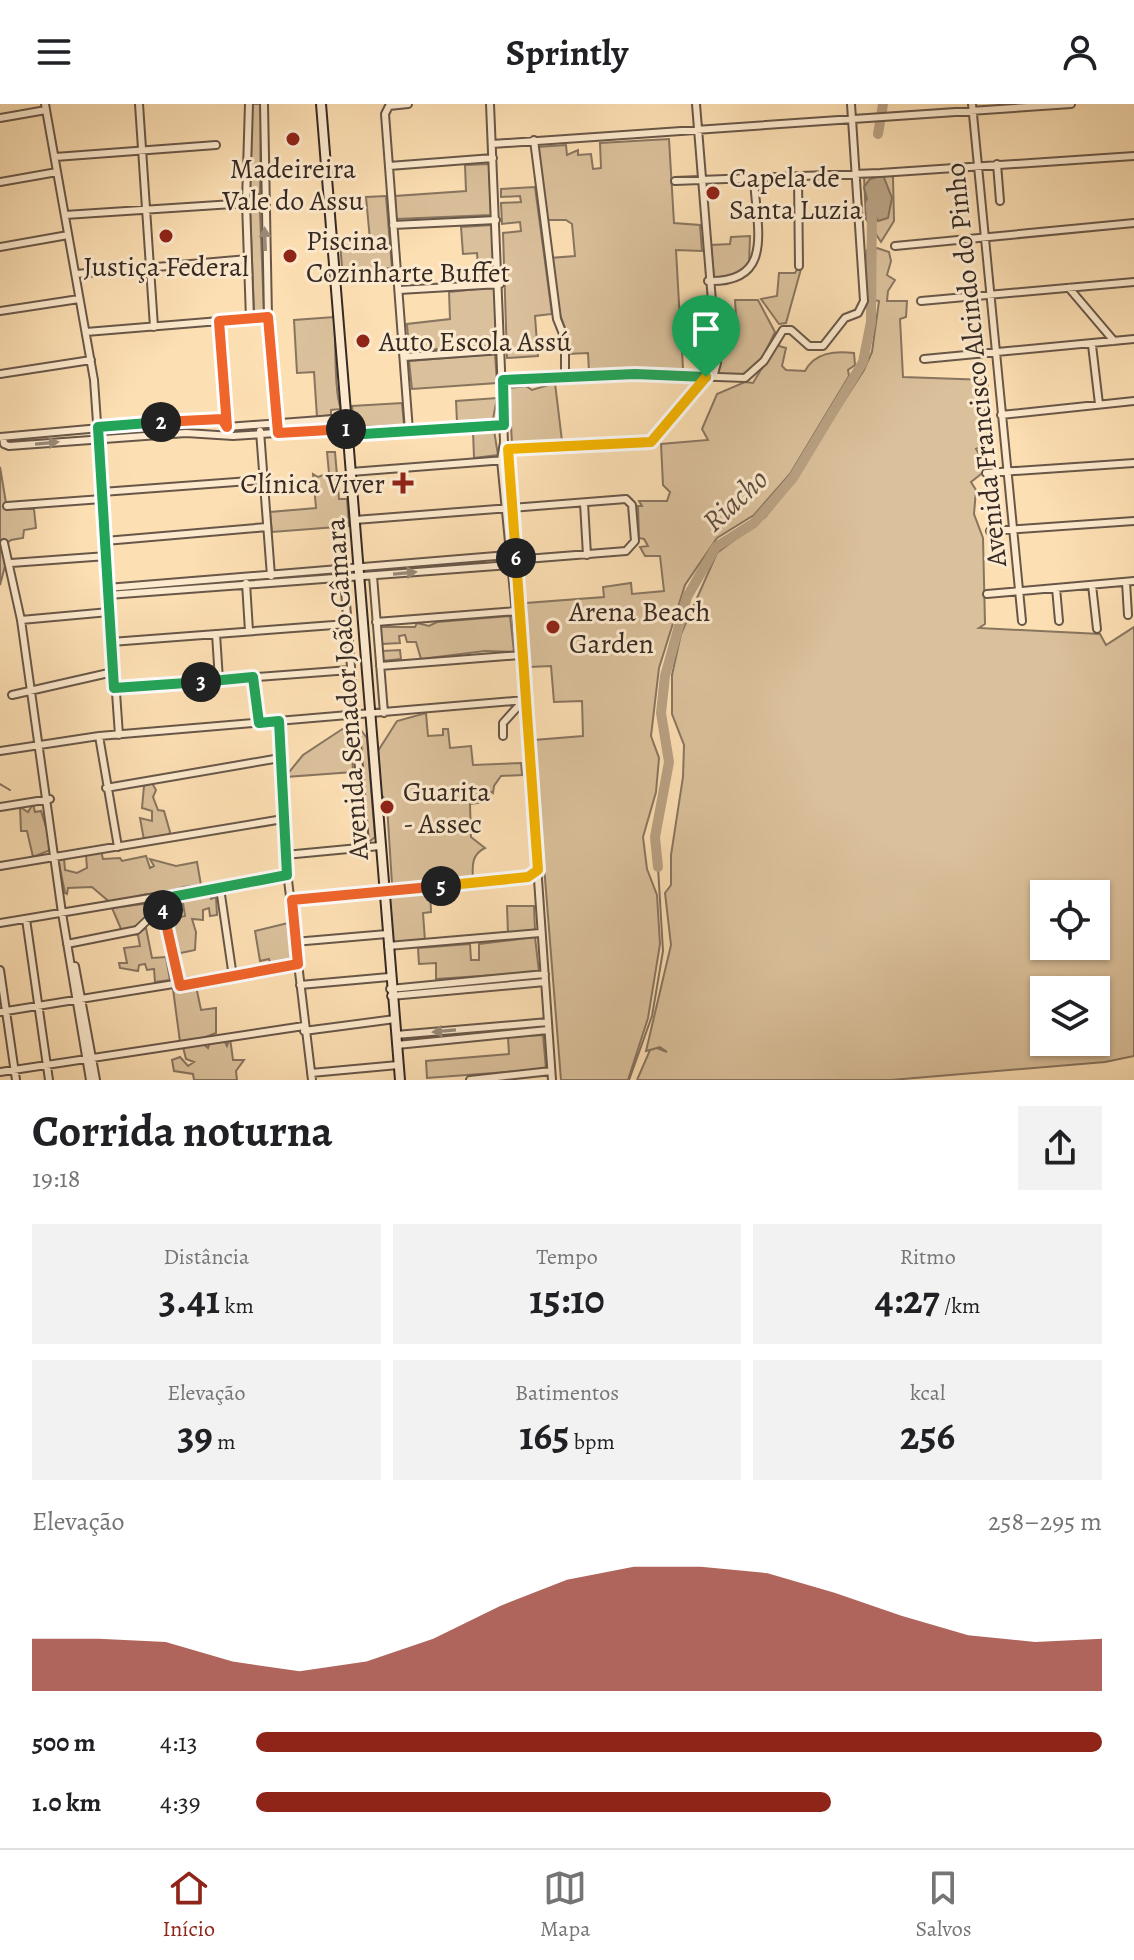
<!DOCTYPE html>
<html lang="pt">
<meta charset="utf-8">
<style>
body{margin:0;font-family:Alegreya,serif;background:#f2f2f2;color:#202124;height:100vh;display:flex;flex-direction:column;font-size:30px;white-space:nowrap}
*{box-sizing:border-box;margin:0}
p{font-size:26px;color:#757577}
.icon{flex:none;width:44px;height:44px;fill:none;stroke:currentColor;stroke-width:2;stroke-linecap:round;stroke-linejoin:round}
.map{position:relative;height:976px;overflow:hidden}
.side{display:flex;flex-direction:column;background:#fff;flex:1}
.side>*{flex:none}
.buttons{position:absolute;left:1030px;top:776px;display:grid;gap:16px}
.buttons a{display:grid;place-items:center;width:80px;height:80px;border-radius:0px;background:#fff;box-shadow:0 2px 6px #0004;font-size:40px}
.pin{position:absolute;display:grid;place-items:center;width:68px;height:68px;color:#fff;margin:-82px -34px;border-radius:50% 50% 50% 0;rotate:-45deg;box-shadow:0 0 8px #0007}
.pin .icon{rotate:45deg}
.km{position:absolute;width:40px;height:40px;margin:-20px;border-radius:50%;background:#222;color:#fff;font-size:22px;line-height:40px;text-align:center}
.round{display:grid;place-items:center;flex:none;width:84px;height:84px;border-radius:0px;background:#f2f2f2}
.headline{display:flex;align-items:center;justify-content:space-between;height:136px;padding:0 32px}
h1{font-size:44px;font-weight:700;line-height:60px}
.stats{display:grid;grid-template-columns:repeat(3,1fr);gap:12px;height:136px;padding:8px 32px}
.stats div{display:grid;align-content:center;border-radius:0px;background:#f2f2f2;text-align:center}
.stats b{font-size:40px;font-weight:700}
.stats small{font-size:22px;font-weight:400}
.stats p{font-size:22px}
.chart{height:224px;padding:16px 32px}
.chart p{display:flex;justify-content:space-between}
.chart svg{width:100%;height:144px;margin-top:8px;fill:#8f2418;opacity:.7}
ul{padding:0 32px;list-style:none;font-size:26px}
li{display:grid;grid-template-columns:128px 96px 1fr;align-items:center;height:60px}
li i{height:20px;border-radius:10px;background:#8f2418}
header{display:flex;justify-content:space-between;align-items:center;height:104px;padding:0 32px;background:#fff;font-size:36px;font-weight:700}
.menu{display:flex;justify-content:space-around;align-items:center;height:112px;border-top:2px solid #e0e0e0;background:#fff;font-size:22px;color:#757577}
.menu a{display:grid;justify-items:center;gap:4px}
.menu .current{color:#8f2418}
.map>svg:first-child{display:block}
</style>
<header><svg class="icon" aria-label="menu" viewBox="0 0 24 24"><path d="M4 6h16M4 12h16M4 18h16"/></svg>Sprintly<svg class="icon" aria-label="person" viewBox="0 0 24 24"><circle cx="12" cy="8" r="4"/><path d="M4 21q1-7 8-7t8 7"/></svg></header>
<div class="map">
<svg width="1134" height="976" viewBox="0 0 1134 976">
<rect width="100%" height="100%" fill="#fcdfb3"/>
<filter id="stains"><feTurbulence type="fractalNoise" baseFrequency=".0025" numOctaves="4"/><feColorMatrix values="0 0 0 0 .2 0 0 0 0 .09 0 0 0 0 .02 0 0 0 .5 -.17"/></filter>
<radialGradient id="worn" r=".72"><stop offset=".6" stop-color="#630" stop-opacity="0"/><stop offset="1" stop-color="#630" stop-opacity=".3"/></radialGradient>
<!-- green -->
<path fill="#dac09b" stroke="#887560" stroke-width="2" fill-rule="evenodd" d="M251 0H261L260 90H249Z
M669 35 674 119 700 121 702 147 676 146 680 217H709L710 243 682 245 683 265 589 268 588 249 567 250 569 235 558 205 550 154 575 152 572 120 566 116H547L537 43 566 41 567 51 578 46V51L591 50 593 65 601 64 600 39Z
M489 60 491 111 396 115 395 92 466 87 465 61Z
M887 70 893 73 894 117 881 138 866 115 864 73Z
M535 83 552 210 535 212 538 252 507 254 503 129 521 127 520 118 502 120 501 99 521 98 520 92 501 93V85Z
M386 92 392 164 373 166V173L343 175 340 139 370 136 366 93Z
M250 105 260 107 264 209 254 208Z
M492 121 495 174 479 175 477 149 463 150 461 123Z
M750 132 749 163 738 173 714 174 711 141 730 140 731 133Z
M877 144 889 148 891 157 887 171 895 176 888 187 887 197H907L906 213 900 215 903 273 988 276 986 303 980 314 986 317 988 339 976 345 986 361 985 367 971 378 976 386 974 410 983 434 985 520 979 524 1100 530 1106 541 1134 523V952L1105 958 891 976H637L650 946 657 944 667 948 660 943 646 947 671 841 665 789 671 781V751L683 673 684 641 672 610V571L681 530 717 449 765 413 784 390 864 266 872 248 879 197 868 195 867 146ZM1044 790H1096V842H1044ZM1044 886H1096V938H1044Z
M798 164 801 165 786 219 779 220 761 195 777 192 779 169H795Z
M495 183 496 241 409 247 407 220 450 215 449 188Z
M735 196H758L775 228C763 253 752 280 719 269L715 215 736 213Z
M334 213C336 236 334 289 341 305L331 306V311L317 313 314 268 297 269 294 216Z
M780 234 779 242 786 244 782 262 786 266 805 267C815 248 835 247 854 249L855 261 848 266 849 272 790 370 754 411 717 434 685 481 659 564 651 632 659 654 656 688 643 733 647 765 657 791 660 840 648 914 628 976H561L534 636 583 632 582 597 554 598 551 562 529 563 526 499 604 493 603 483 631 479 632 490 664 487 660 452H645L640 443 648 442 644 435 639 434 638 402H642L639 397H667L670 388 663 381 661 340 708 336 702 325 717 290 745 278 753 279Z
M495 250 497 279 412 285 409 257Z
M555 279 562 337 512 340 509 284 526 282 532 286Z
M497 294 493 315 457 318 456 297Z
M402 299 404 321 354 323 352 302Z
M494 326 498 351 474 354 473 327Z
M327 348H335L339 395H347L349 422 272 428 270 408 316 404 313 370 318 373 329 369Z
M0 363 7 405H34L36 424 24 426 23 434 11 436 2 443 5 462 0 481Z
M510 512 514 548 485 547 421 555 416 538H407L405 531 399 532 400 539 382 540V547L400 546 401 555 382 557 380 523H415L417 519 429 522 437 518Z
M426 609 428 632 443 631V625H448L450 644 471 642 473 661 521 659 522 671 501 672 494 682 493 689 484 683 485 698 470 700 471 733 485 744C472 750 472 761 473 774L392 780 387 701 380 687 378 647 397 617Z
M356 620 367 634 375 733 369 738Z
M347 622 351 623 353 668 285 673 303 651Z
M152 679 156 686 153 693 158 706 164 707 170 728 168 733 144 736 140 714 152 717V707L142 704 144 682Z
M33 700 35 708 41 707 53 745 33 753 27 727H21L20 703 28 708Z
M101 747 103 755 120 754 122 757 146 752 150 764 154 762 150 755 176 762 197 758 201 781 183 783 164 792C151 786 127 794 113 801L92 783 68 784 67 790 65 789 58 755 64 754 65 766 77 769 87 764 86 751Z
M430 785 431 808 423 809 425 837 392 840 388 789Z
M209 788 211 795 216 793 217 811 210 812 209 804 203 806V816L192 815 196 828 195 846 176 850 170 815 185 812 182 793Z
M151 799 146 816 127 827 121 825 112 804Z
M507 802H534L535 826 508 830Z
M288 819 291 857 270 860 269 855 260 857 255 827Z
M146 824 152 854 166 853 170 876 155 878 154 865 147 866 145 860 139 861 138 867 120 864 119 859H127L124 844 140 842 138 831 134 830Z
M535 833 539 868 436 875V859L419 860 418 844 470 840 471 856H479V840Z
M196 882 201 906 216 904V929L193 938H180L173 885Z
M543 931 546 965 427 974 426 957 509 950 508 933Z
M230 934 233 956H244L236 967 237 976H194L193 970 174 967 172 956 180 953 188 962 194 958 186 955 183 943 203 940 208 944 210 938H225L227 942Z"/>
<!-- water -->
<path fill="#b9a182" stroke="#85715c" stroke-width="2" d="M883 71 892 94 888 114 878 117 868 100 864 83 870 75Z"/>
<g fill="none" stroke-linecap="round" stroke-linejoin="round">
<!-- stream -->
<path stroke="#85715c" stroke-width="2" d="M0 680 10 686
M629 976 652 912 663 847 658 763"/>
<!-- river -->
<path stroke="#b9a182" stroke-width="10" d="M878 30 883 0
M658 763 655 733 669 658 661 609 665 572 687 493 716 443 754 419 793 374 863 258 871 218 872 98"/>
<!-- street casing -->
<g stroke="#685748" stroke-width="10">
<path id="street" d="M45 0 94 276 119 631
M139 0 154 223
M249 0 246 98 250 215
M264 0 268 213 277 324
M408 0 389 2 385 10 409 327
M490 0 504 338 501 356 525 602
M696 0 717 259 714 270
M972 0 1022 517
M0 14 46 6
M534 36 557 215 565 235V273
M492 40 1071 0
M55 53 216 41
M997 60 1000 97
M389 62 493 54
M798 72 799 162
M675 77 880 69 1134 52
M0 78 57 68
M65 111 264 98
M393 121 496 116
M895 142 1134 119
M0 143 68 131
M76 170 248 155
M708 177C776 179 756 123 754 74
M1069 184 1114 237
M399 186 500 180
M921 197 1134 178
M0 207 79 195
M219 217 227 321
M86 228 268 213
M1092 241 1099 300
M404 253 502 246
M924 255 1134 235
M0 270 91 256
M503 276 635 270 745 274 764 257 783 226H791L809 242H823L845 214 858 209 864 197 851 0
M1001 311 1134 297
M260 327 271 472
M348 331 504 321
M0 333 211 314 222 315 227 323 347 314
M3 333 4 340 9 342 186 329 233 332 348 324
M504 338 508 345 552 976
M505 345 651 338 706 273
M351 368 505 356
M986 369 1134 359
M102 388 263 376
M584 399 587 451
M7 402 102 395
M990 427 1134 417
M105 437 267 423
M4 439 21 516 62 809 90 976
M11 459 107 452
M373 472 384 609
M344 474 365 741
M1126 478 1128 511
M246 479 249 527
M1092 481 1097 525
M107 484 508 451 526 455 626 447 635 437 632 401 626 395 355 416
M1056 484 1059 517
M987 490 1134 477
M108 491 511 461
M21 516 109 508
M376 518 516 507
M216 530 219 576
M111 538 347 520
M380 562 520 551
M253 573 259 619
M114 584 350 566
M12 591 113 568
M279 617 285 751 312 976
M99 632 118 743
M503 632V619L523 597
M0 647 99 632 525 596
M106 684 280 654
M0 703 50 695
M285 751 380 742
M0 762 283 715
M220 784 233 873
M292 796 528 773 538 766
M162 799 180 882
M26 815 49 976
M0 819 287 771
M294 838 387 830
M67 840 137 826 162 802
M388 842 540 829
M75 862 96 976
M0 866 16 976
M300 881 389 873
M390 885 545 870
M391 892 545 878
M0 908 298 860
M304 927 395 915
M396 931 548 918
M397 941 548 926
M0 968 304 922
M311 969 398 961
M470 976 551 967"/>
</g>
<!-- secondary casing -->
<g stroke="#362a24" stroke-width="12">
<path id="secondary" d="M321 0 400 976"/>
</g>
<!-- street -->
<use href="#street" stroke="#fdeace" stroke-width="6"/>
<!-- secondary -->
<use href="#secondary" stroke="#fdeace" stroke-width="8"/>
</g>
<!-- one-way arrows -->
<defs><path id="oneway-solid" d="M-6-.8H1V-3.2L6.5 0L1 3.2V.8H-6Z" transform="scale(2)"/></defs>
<g fill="#9a8a79">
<use href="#oneway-solid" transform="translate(265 135) rotate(-92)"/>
<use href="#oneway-solid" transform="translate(47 339) rotate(-5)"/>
<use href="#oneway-solid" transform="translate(405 469) rotate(-5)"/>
<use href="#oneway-solid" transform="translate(444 927) rotate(175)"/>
</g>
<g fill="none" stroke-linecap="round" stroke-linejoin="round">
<!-- split-1 casing -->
<g stroke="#fff" stroke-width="16">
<path id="split-1" d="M346 325 348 331 504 321 503 276 635 270 706 273"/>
</g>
<!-- split-2 casing -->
<g stroke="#fff" stroke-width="16">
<path id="split-2" d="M161 318 222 315 227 323 219 217 268 213 278 329 346 325"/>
</g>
<!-- split-3 casing -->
<g stroke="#fff" stroke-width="16">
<path id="split-3" d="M161 318 98 323 114 584 201 578"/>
</g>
<!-- split-4 casing -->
<g stroke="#fff" stroke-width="16">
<path id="split-4" d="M163 806 161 795 287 771 279 617 259 619 253 573 201 578"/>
</g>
<!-- split-5 casing -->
<g stroke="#fff" stroke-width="16">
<path id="split-5" d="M163 806 180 882 298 860 292 796 441 782"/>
</g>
<!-- split-6 casing -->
<g stroke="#fff" stroke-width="16">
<path id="split-6" d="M441 782 528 773 538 766 516 454"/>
</g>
<!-- split-7 casing -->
<g stroke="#fff" stroke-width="16">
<path id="split-7" d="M516 454 508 345 651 338 706 273"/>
</g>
<!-- split-1 -->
<use href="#split-1" stroke="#22a559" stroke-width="10"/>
<!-- split-2 -->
<use href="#split-2" stroke="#f0652b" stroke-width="10"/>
<!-- split-3 -->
<use href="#split-3" stroke="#22a559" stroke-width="10"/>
<!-- split-4 -->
<use href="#split-4" stroke="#22a559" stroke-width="10"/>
<!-- split-5 -->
<use href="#split-5" stroke="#f0652b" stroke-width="10"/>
<!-- split-6 -->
<use href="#split-6" stroke="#f5b400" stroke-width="10"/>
<!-- split-7 -->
<use href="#split-7" stroke="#f5b400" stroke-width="10"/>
</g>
<!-- markers -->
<g fill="#8f2418" stroke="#fdeace" stroke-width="3">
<circle cx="293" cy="35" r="8"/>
<circle cx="713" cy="89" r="8"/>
<circle cx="166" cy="132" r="8"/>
<circle cx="290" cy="152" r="8"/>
<circle cx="363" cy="237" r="8"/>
<path d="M399 367h8v8h8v8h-8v8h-8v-8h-8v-8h8z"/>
<circle cx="553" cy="523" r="8"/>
<circle cx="387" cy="703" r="8"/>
</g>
<g text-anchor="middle" stroke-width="6" stroke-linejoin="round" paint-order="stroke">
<!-- poi labels -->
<g font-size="28" fill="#362a24" stroke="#fdeace" text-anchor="start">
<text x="293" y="74" text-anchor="middle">Madeireira<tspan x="293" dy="32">Vale do Assu</tspan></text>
<text x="729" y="83">Capela de<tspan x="729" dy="32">Santa Luzia</tspan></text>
<text x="306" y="146">Piscina<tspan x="306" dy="32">Cozinharte Buffet</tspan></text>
<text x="166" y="172" text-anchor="middle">Justiça Federal</text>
<text x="379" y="247">Auto Escola Assú</text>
<text x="385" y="389" text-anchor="end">Clínica Viver</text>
<text x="569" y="517">Arena Beach<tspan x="569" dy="32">Garden</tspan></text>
<text x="403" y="697">Guarita<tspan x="403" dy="32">- Assec</tspan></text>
</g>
<!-- street labels -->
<g font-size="28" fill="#362a24" stroke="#fdeace">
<text transform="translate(975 261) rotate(-96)" y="10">Avenida Francisco Alcindo do Pinho</text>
<text transform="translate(346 585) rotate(-94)" y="10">Avenida Senador João Câmara</text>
</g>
<!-- water labels -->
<g font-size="30" font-style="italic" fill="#5d4e40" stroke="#fdeace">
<text transform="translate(735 396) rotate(-43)" y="10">Riacho</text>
</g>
</g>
<rect width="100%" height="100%" filter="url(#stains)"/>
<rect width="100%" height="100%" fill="url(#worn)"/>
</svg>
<div class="buttons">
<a><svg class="icon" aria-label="locate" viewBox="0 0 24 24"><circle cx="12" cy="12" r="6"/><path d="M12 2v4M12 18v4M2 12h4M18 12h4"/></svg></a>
<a><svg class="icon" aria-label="layers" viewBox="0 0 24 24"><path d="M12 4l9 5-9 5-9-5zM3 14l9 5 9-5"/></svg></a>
</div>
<div class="pin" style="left:706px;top:273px;background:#1e9e55"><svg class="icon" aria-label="arrive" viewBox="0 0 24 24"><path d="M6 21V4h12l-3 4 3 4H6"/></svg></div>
<b class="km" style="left:346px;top:325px">1</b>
<b class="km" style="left:161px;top:318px">2</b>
<b class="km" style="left:201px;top:578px">3</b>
<b class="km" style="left:163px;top:806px">4</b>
<b class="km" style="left:441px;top:782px">5</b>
<b class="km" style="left:516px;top:454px">6</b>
</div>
<section class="side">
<div class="headline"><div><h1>Corrida noturna</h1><p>19:18</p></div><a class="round"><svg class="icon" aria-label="share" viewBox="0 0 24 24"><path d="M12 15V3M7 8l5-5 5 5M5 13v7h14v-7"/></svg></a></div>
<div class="stats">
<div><p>Distância</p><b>3.41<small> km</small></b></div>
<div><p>Tempo</p><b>15:10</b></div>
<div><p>Ritmo</p><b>4:27<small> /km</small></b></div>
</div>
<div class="stats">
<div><p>Elevação</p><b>39<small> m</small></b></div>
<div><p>Batimentos</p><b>165<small> bpm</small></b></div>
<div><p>kcal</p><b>256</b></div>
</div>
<div class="chart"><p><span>Elevação</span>258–295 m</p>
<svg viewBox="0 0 160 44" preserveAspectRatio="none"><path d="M0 44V28L10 28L20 29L30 35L40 38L50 35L60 28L70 18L80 10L90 6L100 6L110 8L120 14L130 21L140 27L150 29L160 28V44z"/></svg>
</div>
<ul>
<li><b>500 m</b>4:13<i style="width:100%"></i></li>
<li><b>1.0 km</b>4:39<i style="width:68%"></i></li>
</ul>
</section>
<nav class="menu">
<a class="current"><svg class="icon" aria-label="home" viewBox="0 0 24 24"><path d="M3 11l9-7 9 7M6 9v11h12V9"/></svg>Início</a>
<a><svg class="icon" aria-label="map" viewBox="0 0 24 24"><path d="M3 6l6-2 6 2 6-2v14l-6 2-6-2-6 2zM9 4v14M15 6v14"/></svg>Mapa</a>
<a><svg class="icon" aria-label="saved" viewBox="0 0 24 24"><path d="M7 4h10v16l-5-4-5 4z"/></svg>Salvos</a>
</nav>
